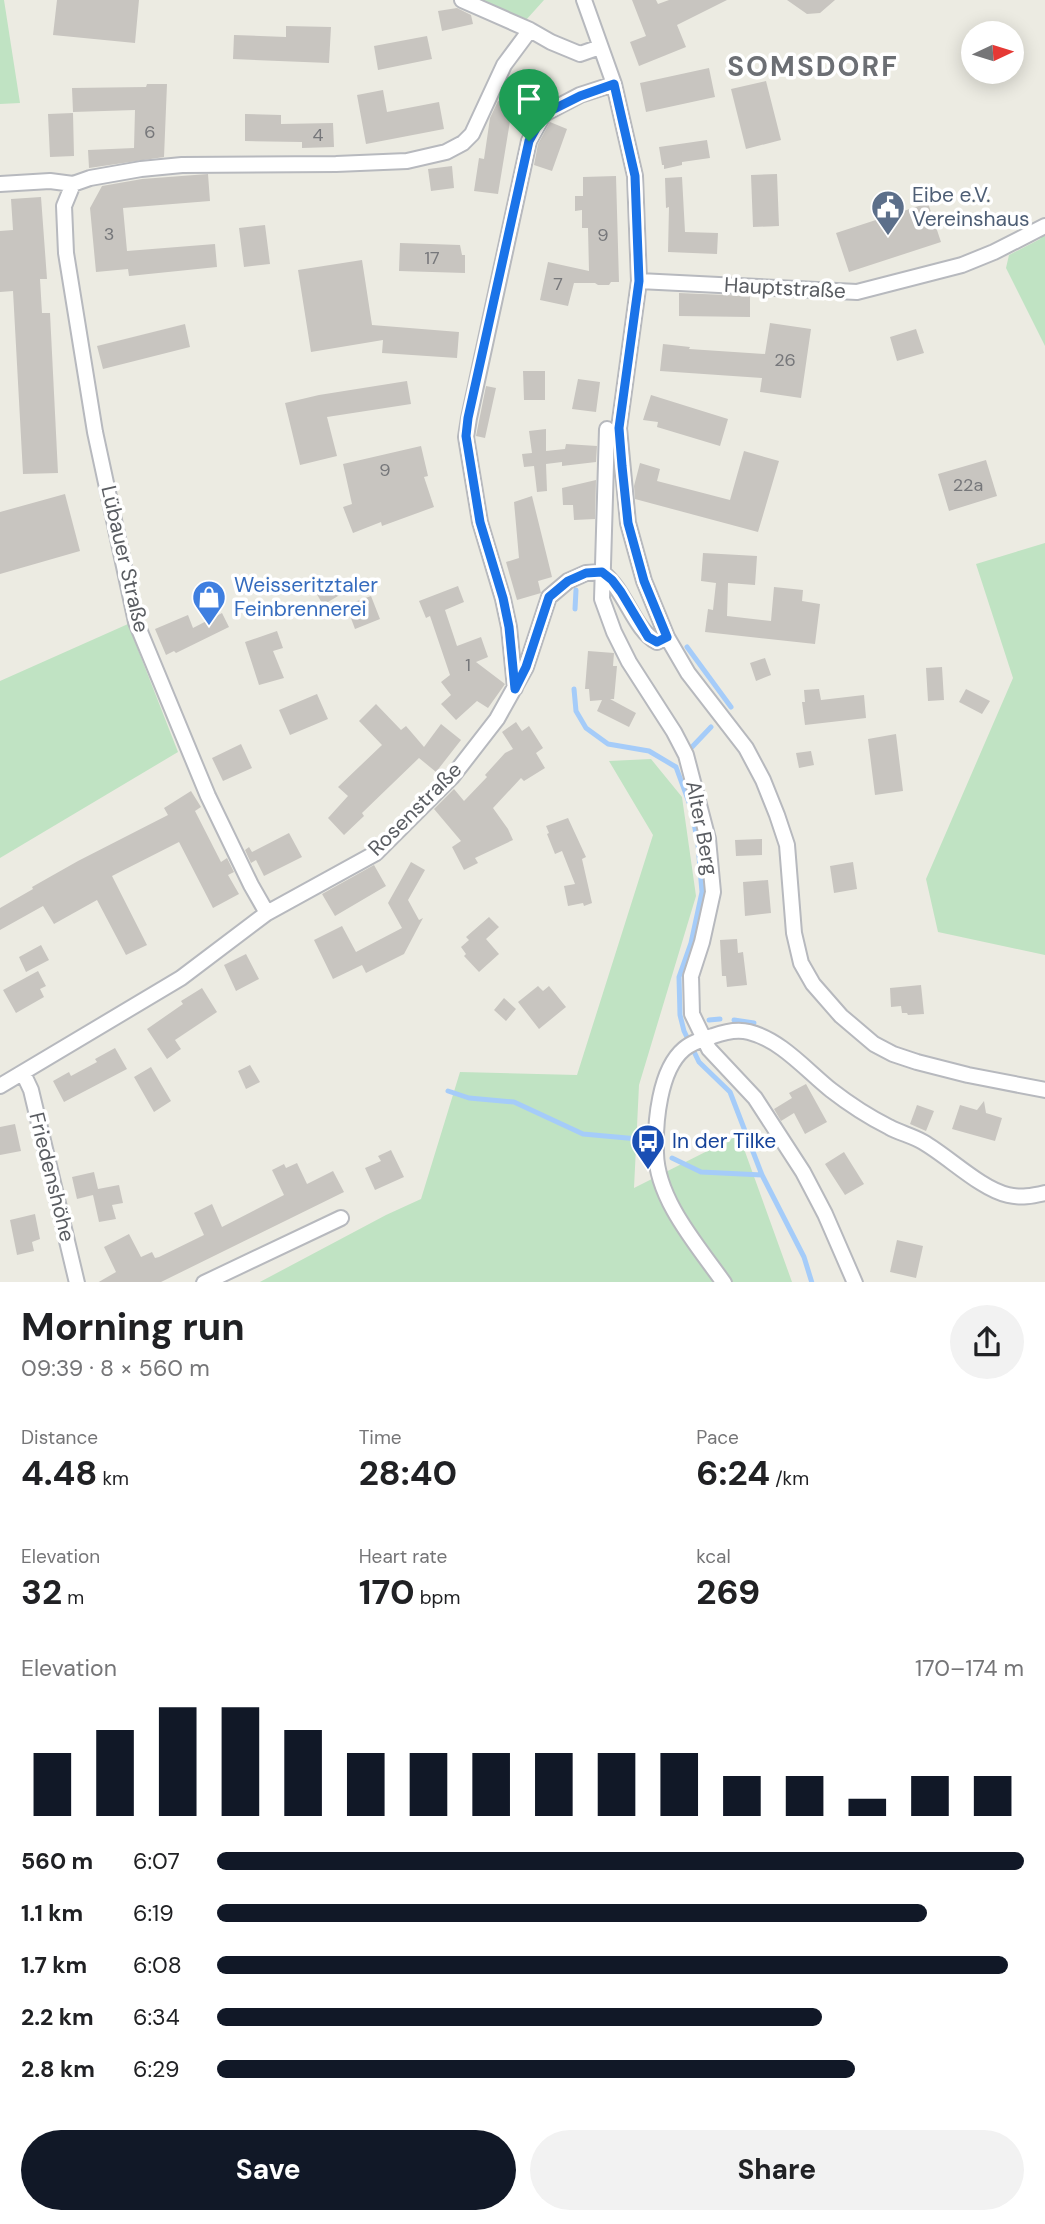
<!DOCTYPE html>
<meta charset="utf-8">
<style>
body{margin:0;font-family:"DM Sans",sans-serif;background:#f2f2f2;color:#202124;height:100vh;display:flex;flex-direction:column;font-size:26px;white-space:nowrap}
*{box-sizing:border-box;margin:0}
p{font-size:23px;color:#757577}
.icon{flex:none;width:38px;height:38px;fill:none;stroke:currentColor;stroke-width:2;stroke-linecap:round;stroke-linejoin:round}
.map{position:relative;height:1282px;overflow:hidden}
.details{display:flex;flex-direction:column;background:#fff;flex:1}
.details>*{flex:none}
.needle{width:46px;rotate:86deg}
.fabs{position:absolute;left:961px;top:21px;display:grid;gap:14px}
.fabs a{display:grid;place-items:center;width:63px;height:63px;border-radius:50%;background:#fff;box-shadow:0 4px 18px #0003;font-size:35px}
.pin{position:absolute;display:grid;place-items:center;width:60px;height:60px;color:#fff;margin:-72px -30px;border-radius:50% 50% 50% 0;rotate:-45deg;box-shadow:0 0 7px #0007}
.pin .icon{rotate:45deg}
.round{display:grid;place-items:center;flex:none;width:74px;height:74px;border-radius:37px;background:#f2f2f2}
.overview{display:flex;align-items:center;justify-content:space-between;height:119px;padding:0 21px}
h1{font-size:38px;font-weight:700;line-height:52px}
.metrics{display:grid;grid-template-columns:repeat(3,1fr);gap:10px;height:119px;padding:7px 21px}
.metrics div{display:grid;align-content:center}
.metrics b{font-size:35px;font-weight:700}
.metrics small{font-size:19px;font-weight:400}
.metrics p{font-size:19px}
.chart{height:196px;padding:14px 21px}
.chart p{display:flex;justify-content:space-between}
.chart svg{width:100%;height:126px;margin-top:7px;stroke:#111827;stroke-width:6}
.cta{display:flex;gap:14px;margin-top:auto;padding:14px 21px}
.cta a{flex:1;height:80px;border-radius:42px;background:#111827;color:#fff;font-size:28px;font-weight:700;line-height:80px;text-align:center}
.cta a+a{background:#f2f2f2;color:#202124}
ul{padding:0 21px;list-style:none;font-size:23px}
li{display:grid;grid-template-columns:112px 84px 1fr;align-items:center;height:52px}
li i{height:18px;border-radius:9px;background:#111827}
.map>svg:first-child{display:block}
</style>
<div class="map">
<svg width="1045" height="1283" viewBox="0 0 1045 1283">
<rect width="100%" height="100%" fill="#ecebe2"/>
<!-- green -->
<path fill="#c0e3c3" d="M0 0H4L20 103 0 104Z
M478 0H544L526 20Z
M1045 233V346L1006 268 1009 255 1040 239Z
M1045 543V955L938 932 926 879 1013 678 976 564Z
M128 624 178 752 0 858V681Z
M651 759 682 797 696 896 639 1085 634 1188 739 1135 792 1282 258 1283 386 1215 421 1199 460 1072 577 1075 653 835 609 761Z"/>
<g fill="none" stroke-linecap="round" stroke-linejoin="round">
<!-- stream -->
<path stroke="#a5ccf9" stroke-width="5" d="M575 609 576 590
M687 647 731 707
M574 689 576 711 586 728 608 744 649 751 676 767 691 808 698 844 702 892 691 943 679 977 680 1015 684 1031 699 1062 730 1092 762 1175 804 1257 812 1283
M692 747 711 727
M709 1020 720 1019
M734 1020 754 1023
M448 1091 469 1098 514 1102 583 1134 638 1139
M672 1158 701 1172 762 1175"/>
</g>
<!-- building -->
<path fill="#c8c5c0" d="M57 0H139L135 43 53 35Z
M632 0H656L658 4 669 0H727L677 25 686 47 639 66 630 42 646 36Z
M787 0H835L820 13 807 14Z
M457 8 471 15 473 24 442 31 438 11Z
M286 26 331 27 329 63 233 59 234 35 286 37Z
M427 36 432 59 378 70 374 46Z
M709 68 715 97 646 112 640 83Z
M766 81 781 140 746 149 731 89Z
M147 84H167L164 157 89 168 88 150 134 148 135 110 73 112 72 88 146 87Z
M383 90 387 112 439 102 444 129 366 144 357 95Z
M498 101 513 103 498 194 474 191 479 158 484 159 490 118Z
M73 113 74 156 50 157 48 114Z
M245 114 281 115V124L333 123 334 147 302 148V142L245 141Z
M550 122 567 129 552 171 534 165 538 144Z
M707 140 710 158 682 162V165L664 169V165H662L659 147Z
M452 166 454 188 431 191 428 169Z
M208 174 210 201 123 208 127 251 215 244 217 267 129 276 128 269 96 272 90 208 102 186 142 179Z
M777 174 779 226 753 227 751 175Z
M616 176 619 282H611L609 285H598L595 283H574L568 306 540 300 548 262 589 271 588 228H582V210L575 211V196H583V177Z
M682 177 685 232 718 233 717 254 668 252 669 207 666 208 665 178Z
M41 197 47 279H40L42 313H50L58 473 23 474 13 291 0 292V231L13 230 11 199Z
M928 203 941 242 849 272 836 233Z
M265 225 270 264 244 267 239 228Z
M400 243 460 245 462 255H465V273L399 271Z
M362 260 372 325 459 332 457 358 382 353 383 340 311 352 298 270Z
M679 293 750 296V317L679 316Z
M770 323 811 329 801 398 760 392 762 378 660 371 663 344 690 347 689 349 765 354Z
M185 324 190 347 103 369 97 346Z
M916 329 924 353 897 361 890 337Z
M523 371H545V400H524Z
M578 379 600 382 596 412 572 409Z
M407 381 411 404 327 417 337 456 300 465 285 403 319 395Z
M486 386 496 388 485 438 476 436Z
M651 395 728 419 720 446 657 427 658 422 643 420Z
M546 429V451L565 449 566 444 597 446 596 462 562 466V462L546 464 547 491 537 492 534 466 524 467 522 454 532 453 529 431Z
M421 446 428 476 424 477 434 507 382 526 381 522 353 533 343 507 352 504 343 464Z
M744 451 779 461 758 532 635 499 634 486 640 463 660 469 657 481 730 500Z
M986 460 997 496 949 511 938 474Z
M596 480 595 519 574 520 573 505H563L562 488Z
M65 494 80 551 0 574V512Z
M532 496 552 577 538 581 541 593 517 600 506 562 519 558 514 502Z
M703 553 757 556 755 585 728 583 727 616 771 621 774 587 803 590 802 601 820 604 815 644 705 632 708 609 713 610 716 583 701 581Z
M334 577 343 593 323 605 314 589Z
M458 586 464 602 445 610 457 646 481 637 488 657 476 662 505 684 488 708 477 701 456 720 441 704 451 695 441 682 450 675 430 616 426 618 419 601Z
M371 596 380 619 355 629 346 605Z
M222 613 229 627 176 653 174 651 166 655 155 629 188 615 193 628Z
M277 631 283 648 273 651 284 678 259 685 245 642Z
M588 651 614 653 613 666H617L614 699H610L636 713 629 727 597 711 602 700 590 701 589 689H585Z
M765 658 771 675 756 681 750 663Z
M942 667 944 700 928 701 926 668Z
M819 689 821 700 864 695 866 718 805 725 802 702H805L804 690Z
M966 689 990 701 982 714 959 702Z
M317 694 328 719 290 735 279 710Z
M376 704 401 730 406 726 424 747 441 724 461 740 436 772 419 758 362 813 364 816 344 835 328 818 348 796 338 787 382 745 359 721Z
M516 722 522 731 529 726 543 748 536 753 545 768 524 781 521 778 493 808 508 829 513 840 475 858 478 863 464 870 452 847 461 841 434 809 454 789 464 801 487 777 485 775 505 753 513 749 502 732Z
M896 734 903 791 875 795 868 739Z
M241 744 252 768 223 781 212 758Z
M811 751 814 765 799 768 796 753Z
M191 791 201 807 195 811 221 862 227 858 234 872 228 875 239 894 213 908 179 842 112 876 147 945 126 955 97 900 54 924 43 906 0 930V908L33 889 32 887 78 861 168 815 164 808Z
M568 818 586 857 582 859 592 903 584 906 583 903 568 906 564 886 575 884 562 851 555 854 547 834 549 833 546 826Z
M289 833 302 857 264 876 256 860 251 863 245 850 249 847 252 852Z
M762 839V855L736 856 735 840Z
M411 862 425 870 408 900 419 920 423 918 404 954 366 973 362 965 333 979 314 940 342 926 356 952 402 928 388 903Z
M853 862 857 889 834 893 830 866Z
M374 865 386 886 335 916 322 894Z
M768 880 771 913 745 916 743 882Z
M489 917 499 927 486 939 499 954 479 972 464 956 466 954 461 947 469 940 466 937Z
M737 939 738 953 743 952 747 985 727 987 726 976H722L720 940Z
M41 945 49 960 26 972 19 957Z
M246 954 259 979 236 991 224 965Z
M38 971 46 986 40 989 44 997 16 1013 3 990Z
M921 985 924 1014 908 1015 907 1013H902L901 1006 891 1007 890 988Z
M538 986 543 991 549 986 566 1007 539 1029 518 1002Z
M202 988 217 1012 175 1040 181 1049 167 1059 147 1029 183 1004 181 1001Z
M504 998 516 1009 506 1021 494 1010Z
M115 1048 127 1069 64 1102 53 1081 69 1072 71 1076 97 1062 95 1059Z
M250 1065 260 1082 246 1089 238 1071Z
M151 1067 171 1101 154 1112 134 1077Z
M806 1084 827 1122 805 1134 794 1113 781 1121 774 1109 792 1098 789 1093Z
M984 1101 986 1113 1002 1118 995 1141 952 1129 960 1105 977 1110Z
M917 1105 934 1111 926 1131 910 1124Z
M15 1124 21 1151 0 1155V1127Z
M391 1150 404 1177 375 1190 365 1168 381 1161 378 1156Z
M844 1152 864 1184 845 1195 825 1164Z
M297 1163 307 1184 333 1171 344 1192 159 1283H97L116 1272 104 1247 129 1234 141 1257 152 1252 155 1258 159 1257 204 1235 194 1213 212 1204 222 1227 284 1195 272 1170 284 1164 286 1168Z
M94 1172 98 1189 119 1185 123 1203 112 1205 116 1219 99 1222 93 1195 77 1199 72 1177Z
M35 1214 40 1239 32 1242 34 1251 17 1255 10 1220Z
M897 1240 923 1246 916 1278 890 1272Z"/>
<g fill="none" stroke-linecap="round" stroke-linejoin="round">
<!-- street casing -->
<g stroke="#b7b9be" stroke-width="18">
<path id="street" d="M462 0 530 30
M584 0 614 84 635 176 639 281 619 428 628 523 644 581 667 637 688 673 746 748 763 780 777 815 787 845 794 933 801 963 813 984 841 1016 874 1044 893 1054 917 1062 968 1075 1045 1090
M0 184 50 181 73 184 90 178 141 169 182 165 336 164 407 161 446 152 463 143 472 134 504 65 530 30 551 42 580 54 600 47
M73 184 64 206 66 253 95 432 136 622 208 796 251 885 267 913
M639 281 857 292 962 265 994 252 1045 226
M607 429 602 599 614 632 629 662 674 732 686 755 708 839 713 892 702 942 691 976 692 1014 709 1049 755 1098 803 1172 825 1214 855 1283
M515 688 509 627 503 599 480 522 466 437 469 418 529 141 544 114 580 95 614 84
M23 1073 31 1090 77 1283
M0 1086 181 978 267 913 376 853 452 777 497 719 526 667 549 597 568 581 586 573 602 572C626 591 634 630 657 642L667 637
M204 1283 341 1218
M724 1283C698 1246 657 1200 656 1153 655 1123 659 1070 684 1049 692 1042 703 1039 713 1036 724 1032 738 1029 749 1032 781 1040 806 1070 831 1090 849 1104 869 1117 889 1127 900 1133 913 1136 923 1142 949 1157 981 1189 1008 1195 1021 1198 1032 1196 1045 1193"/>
</g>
<!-- street -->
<use href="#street" stroke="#fff" stroke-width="14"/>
</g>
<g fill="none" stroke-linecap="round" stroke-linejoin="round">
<!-- route casing -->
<g stroke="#fff" stroke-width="14">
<path id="route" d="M614 84 635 176 639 281 619 428 622 466 628 523 644 581 667 637 657 642 648 637 621 592 612 580 602 572 586 573 568 581 549 597 526 667 515 689 509 627 503 598 480 522 466 436 468 418 529 141 544 114 580 96Z"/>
</g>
<!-- route -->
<use href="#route" stroke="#1a73e8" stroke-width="9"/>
</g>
<!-- icons -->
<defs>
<g id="civic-pin" transform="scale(1.75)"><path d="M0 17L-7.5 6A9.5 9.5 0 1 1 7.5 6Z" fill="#5c6f8a" stroke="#fff"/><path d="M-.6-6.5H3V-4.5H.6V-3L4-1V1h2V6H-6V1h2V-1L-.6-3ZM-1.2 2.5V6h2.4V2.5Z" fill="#fff"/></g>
<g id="shop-pin" transform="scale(1.75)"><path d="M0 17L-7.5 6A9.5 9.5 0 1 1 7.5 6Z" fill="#3f7fe0" stroke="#fff"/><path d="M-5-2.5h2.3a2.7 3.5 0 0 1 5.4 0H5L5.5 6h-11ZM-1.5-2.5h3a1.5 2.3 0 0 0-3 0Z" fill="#fff"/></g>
<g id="bus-pin" transform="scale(1.75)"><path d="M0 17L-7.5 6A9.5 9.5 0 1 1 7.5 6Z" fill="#1a4fb4" stroke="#fff"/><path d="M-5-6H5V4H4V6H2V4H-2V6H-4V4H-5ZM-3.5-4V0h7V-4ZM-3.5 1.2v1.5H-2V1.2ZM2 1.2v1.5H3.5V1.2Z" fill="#fff"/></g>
</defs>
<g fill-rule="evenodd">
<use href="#civic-pin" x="888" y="207"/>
<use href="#shop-pin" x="209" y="597"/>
<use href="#bus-pin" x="648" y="1141"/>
</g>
<g text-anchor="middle" stroke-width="7" stroke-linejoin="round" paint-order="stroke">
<!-- number labels -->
<g font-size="18" fill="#76777a">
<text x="150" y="138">6</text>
<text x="318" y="141">4</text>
<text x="109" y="240">3</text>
<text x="603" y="241">9</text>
<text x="432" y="264">17</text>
<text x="558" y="290">7</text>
<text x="785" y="366">26</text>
<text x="385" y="476">9</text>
<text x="968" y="491">22a</text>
<text x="468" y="671">1</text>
</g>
<!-- service labels -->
<g font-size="21" fill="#4e5e75" stroke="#fff" text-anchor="start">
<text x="912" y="202">Eibe e.V.<tspan x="912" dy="24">Vereinshaus</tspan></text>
</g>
<!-- street labels -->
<g font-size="21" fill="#5a5d62" stroke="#fff">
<text transform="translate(785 288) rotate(3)" y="7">Hauptstraße</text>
<text transform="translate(125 559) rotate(77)" y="7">Lübauer Straße</text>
<text transform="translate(415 809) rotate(-45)" y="7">Rosenstraße</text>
<text transform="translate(702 828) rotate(79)" y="7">Alter Berg</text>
<text transform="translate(52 1177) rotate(76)" y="7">Friedenshöhe</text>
</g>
<!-- shop labels -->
<g font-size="21" fill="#366cbe" stroke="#fff" text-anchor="start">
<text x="234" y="592">Weisseritztaler<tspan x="234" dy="24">Feinbrennerei</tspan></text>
</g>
<!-- transit labels -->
<g font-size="21" fill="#164399" stroke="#fff" text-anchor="start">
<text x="672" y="1148">In der Tilke</text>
</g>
<!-- district labels -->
<g font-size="28" font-weight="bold" letter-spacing="2" fill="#6c6f74" stroke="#fff">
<text x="813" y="76">SOMSDORF</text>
</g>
</g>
</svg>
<div class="fabs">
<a><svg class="needle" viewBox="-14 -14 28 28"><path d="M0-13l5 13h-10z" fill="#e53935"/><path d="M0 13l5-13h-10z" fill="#757577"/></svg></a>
</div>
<div class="pin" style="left:529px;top:141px;background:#1e9e55"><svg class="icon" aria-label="arrive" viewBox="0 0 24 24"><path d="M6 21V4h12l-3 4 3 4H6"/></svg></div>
</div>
<section class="details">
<div class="overview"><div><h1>Morning run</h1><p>09:39 · 8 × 560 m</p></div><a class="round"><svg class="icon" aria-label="share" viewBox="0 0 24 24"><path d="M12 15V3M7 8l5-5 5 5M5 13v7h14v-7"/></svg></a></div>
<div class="metrics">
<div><p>Distance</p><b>4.48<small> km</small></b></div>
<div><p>Time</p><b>28:40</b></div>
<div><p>Pace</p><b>6:24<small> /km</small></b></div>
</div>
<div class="metrics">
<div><p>Elevation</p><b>32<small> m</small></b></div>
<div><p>Heart rate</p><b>170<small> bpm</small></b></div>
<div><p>kcal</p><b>269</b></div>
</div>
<div class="chart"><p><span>Elevation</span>170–174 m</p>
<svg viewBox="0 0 160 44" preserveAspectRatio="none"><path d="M5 44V22M15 44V14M25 44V6M35 44V6M45 44V14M55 44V22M65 44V22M75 44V22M85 44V22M95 44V22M105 44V22M115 44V30M125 44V30M135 44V38M145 44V30M155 44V30"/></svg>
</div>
<ul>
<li><b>560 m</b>6:07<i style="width:100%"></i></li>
<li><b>1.1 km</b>6:19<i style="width:88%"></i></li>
<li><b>1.7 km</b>6:08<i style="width:98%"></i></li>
<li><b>2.2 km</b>6:34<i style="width:75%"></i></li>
<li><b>2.8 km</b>6:29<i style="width:79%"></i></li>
</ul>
<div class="cta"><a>Save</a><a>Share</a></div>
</section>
